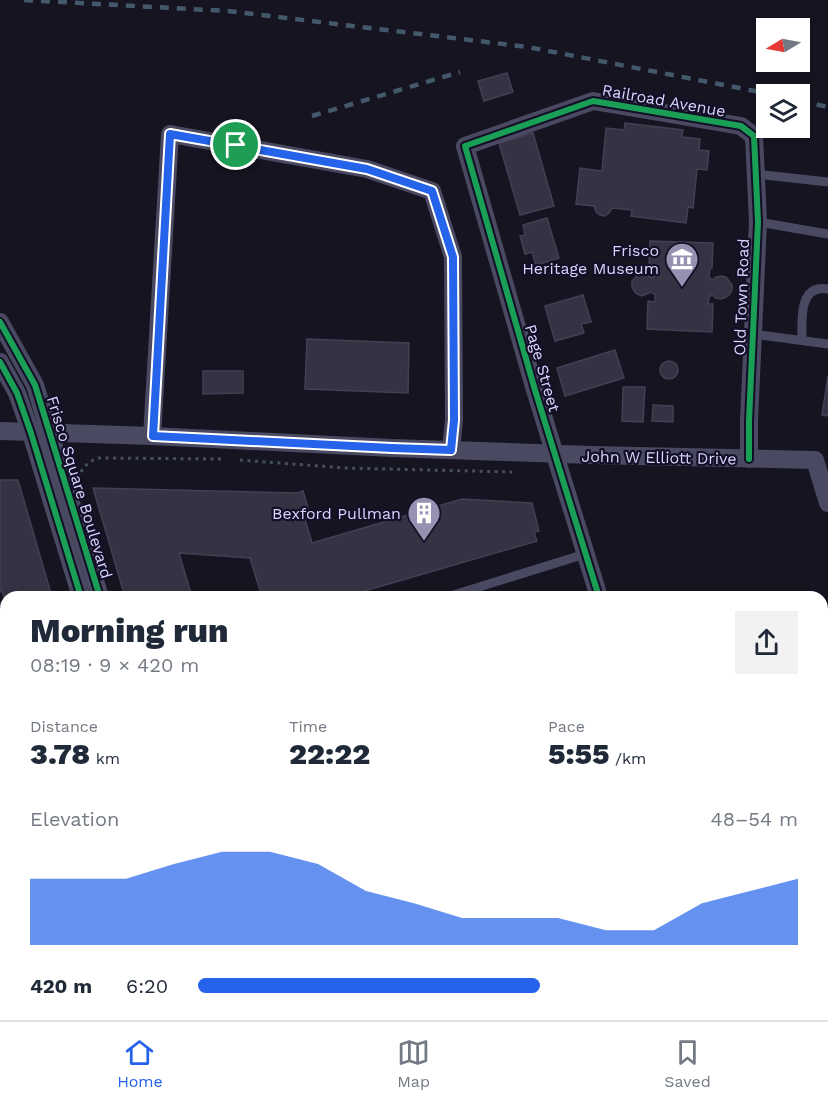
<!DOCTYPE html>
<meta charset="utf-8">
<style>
body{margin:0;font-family:"Work Sans",sans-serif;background:#f2f2f3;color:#1f2937;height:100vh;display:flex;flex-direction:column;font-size:22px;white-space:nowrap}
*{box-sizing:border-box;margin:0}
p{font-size:20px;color:#747a83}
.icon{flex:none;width:33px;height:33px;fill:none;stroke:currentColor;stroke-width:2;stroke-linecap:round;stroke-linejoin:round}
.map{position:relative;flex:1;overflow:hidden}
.details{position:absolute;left:0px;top:591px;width:828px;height:429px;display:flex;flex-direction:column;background:#fff;border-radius:18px 18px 0 0;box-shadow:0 3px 9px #0003}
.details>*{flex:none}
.needle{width:39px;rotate:260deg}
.fabs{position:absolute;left:756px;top:18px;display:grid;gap:12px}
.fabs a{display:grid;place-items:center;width:54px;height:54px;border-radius:0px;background:#fff;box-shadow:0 3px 9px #0003;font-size:30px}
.pin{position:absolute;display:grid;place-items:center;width:51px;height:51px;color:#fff;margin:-26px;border:3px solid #fff;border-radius:50%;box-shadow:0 2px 6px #0007}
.round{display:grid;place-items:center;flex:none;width:63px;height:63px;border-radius:0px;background:#f2f2f3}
.summary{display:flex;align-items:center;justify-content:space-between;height:102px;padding:0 30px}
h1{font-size:33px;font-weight:800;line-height:45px}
.figures{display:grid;grid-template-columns:repeat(3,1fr);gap:9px;height:102px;padding:6px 30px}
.figures div{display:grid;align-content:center}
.figures b{font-size:30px;font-weight:800}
.figures small{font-size:16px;font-weight:400}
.figures p{font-size:16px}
.chart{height:168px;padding:12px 30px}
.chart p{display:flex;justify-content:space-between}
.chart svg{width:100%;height:108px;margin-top:6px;fill:#2563eb;opacity:.7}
ul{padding:0 30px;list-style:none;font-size:20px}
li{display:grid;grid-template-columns:96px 72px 1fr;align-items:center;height:45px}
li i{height:15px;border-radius:8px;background:#2563eb}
.dock{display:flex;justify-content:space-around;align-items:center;height:84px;border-top:2px solid #e0e1e3;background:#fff;font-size:16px;color:#747a83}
.dock a{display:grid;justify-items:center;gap:3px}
.dock .active{color:#2563eb}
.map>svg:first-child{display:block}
</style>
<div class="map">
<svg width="828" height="1020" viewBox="0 0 828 1020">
<rect width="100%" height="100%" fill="#161421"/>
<!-- building -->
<path fill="#343243" stroke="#433f54" stroke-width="1.5" d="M507 73 513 92 484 101 478 81Z
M625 123 683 130 682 137 700 139 699 150 709 151 707 170 697 169 693 208 688 207 686 223 631 216 632 210 612 208 609 213 605 216 600 215 596 212 594 206 576 204 580 168 602 171 606 128 624 130Z
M533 133 554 206 520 215 499 143Z
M547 218 559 258 536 265 532 252 525 254 520 236 525 235 523 225Z
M650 241 713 243 712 268H710L709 277 712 280 716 277 721 276 726 277 732 285V290L730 294 726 297 721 299 716 298 712 295 709 297 708 304H713L712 332 647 329 648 301 655 302V295L651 292 642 296 637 294 634 291 632 286V281L639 274 644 273 652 278 656 275V267H649Z
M583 295 591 322 581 324 584 333 555 341 545 306Z
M307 339 409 343 408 393 305 389Z
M615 350 624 378 565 396 557 368Z
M660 370a9 9 0 1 1 18 0a9 9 0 1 1-18 0Z
M203 371H243V393L203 394Z
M828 376V416L822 415Z
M623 387H645L643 422 622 421Z
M653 405 673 406V422L652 421Z
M0 480H18L52 597H6V657L0 659V603L5 601 2 591 0 592Z
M93 488 297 493 303 491 309 511 303 513 312 543 462 499 532 503 539 531 534 532 537 541 344 597H262L250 558 179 553 192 597H125Z
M6 738V797L0 799V739Z
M6 857V1014H35L37 1020H0V859Z
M97 1014H157L159 1020H99Z
M249 1014H278L259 1020H251Z
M678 1014H687L689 1020H658Z"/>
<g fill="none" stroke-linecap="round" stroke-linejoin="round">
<!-- path -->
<path stroke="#44505f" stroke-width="3" stroke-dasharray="3 4.5" stroke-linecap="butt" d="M240 460 345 468 512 472
M81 472C85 465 90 461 98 458L221 459"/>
<!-- lane -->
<path stroke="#4a4962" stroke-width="9" d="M756 174 828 182
M758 222 828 234
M753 334 828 344
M802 340C802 321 798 284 828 289
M447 597 585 554"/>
<!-- street -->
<path stroke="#4a4962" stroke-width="18" d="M0 322 35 385 100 597
M0 362 17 393 31 433 81 597
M0 431 152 436 392 448 592 455 815 460 828 503
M152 436 170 134 367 169 432 191 453 257 454 420 451 450
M599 597 535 390 465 146 593 101 741 126 754 136 758 222 749 421V459
M0 696 6 694
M822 784 828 782
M205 1014 207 1020
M225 1014 227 1020
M724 1014 726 1020
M402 1020 422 1014
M522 1020 542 1014"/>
<!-- rail -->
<path stroke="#43596b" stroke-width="4.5" stroke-dasharray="9 8" stroke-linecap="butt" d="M24 0 228 11 528 47 770 94
M800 101 828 107
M312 116 460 72"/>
<!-- cycleway casing -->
<g stroke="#130f26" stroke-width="10">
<path id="cycleway" d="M0 322 35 385 100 597
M0 362 17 393 31 433 81 597
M599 597 535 390 465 146 593 101 741 126 754 136 758 222 749 421V459"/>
</g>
<!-- cycleway -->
<use href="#cycleway" stroke="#1a9f57" stroke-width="6"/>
</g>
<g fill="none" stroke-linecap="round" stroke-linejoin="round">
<!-- route casing -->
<g stroke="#fff" stroke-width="12">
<path id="route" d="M170 134 367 169 432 191 453 257 454 420 451 450 392 448 153 436Z"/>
</g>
<!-- route -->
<use href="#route" stroke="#2563eb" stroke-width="8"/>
</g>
<!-- icons -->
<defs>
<g id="museum-pin" transform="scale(1.725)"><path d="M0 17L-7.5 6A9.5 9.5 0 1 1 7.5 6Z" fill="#9591b1" stroke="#130f26"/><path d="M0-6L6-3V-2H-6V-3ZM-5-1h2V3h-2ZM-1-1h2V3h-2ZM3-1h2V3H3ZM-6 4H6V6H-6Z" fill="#fff"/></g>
<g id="building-pin" transform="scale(1.725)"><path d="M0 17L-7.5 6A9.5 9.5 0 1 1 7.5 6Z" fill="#9591b1" stroke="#130f26"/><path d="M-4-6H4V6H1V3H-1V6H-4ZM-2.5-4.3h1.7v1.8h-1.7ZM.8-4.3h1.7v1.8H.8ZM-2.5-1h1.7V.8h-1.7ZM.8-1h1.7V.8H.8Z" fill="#fff"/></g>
</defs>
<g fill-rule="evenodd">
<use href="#museum-pin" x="682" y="259"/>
<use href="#building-pin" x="424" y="513"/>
</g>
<g text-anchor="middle" stroke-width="4.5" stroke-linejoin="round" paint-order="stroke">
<!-- street labels -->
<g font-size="16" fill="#d9d4ff" stroke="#130f26">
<text transform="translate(664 100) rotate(10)" y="6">Railroad Avenue</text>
<text transform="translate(741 297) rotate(-88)" y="6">Old Town Road</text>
<text transform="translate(543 368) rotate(74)" y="6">Page Street</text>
<text transform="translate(659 457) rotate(1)" y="6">John W Elliott Drive</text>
<text transform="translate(80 487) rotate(73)" y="6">Frisco Square Boulevard</text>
</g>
<!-- poi labels -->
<g font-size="16" fill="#d9d4ff" stroke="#130f26" text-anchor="end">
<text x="659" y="256">Frisco<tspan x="659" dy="18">Heritage Museum</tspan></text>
<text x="401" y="519">Bexford Pullman</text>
</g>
</g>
</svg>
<div class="fabs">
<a><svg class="needle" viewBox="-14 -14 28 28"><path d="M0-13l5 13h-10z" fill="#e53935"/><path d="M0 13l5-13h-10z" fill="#747a83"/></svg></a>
<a><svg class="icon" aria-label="layers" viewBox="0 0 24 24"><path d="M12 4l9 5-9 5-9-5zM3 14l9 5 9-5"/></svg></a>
</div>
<div class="pin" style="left:236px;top:145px;background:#1e9e55"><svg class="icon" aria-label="arrive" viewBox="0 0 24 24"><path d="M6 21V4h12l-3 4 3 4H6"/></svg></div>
<section class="details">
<div class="summary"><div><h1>Morning run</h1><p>08:19 · 9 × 420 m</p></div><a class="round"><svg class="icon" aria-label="share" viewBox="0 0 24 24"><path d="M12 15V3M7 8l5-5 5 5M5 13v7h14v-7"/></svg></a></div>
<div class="figures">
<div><p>Distance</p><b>3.78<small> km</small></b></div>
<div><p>Time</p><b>22:22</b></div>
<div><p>Pace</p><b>5:55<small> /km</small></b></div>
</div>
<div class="chart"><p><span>Elevation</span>48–54 m</p>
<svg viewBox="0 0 160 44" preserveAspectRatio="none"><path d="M0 44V17L10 17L20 17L30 11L40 6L50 6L60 11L70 22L80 27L90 33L100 33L110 33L120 38L130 38L140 27L150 22L160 17V44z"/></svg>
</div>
<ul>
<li><b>420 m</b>6:20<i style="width:57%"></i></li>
</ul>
</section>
</div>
<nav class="dock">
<a class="active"><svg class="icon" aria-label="home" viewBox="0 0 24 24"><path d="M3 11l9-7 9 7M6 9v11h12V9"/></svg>Home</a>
<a><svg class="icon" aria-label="map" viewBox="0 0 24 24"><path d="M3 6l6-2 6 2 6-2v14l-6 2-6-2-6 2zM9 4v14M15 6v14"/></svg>Map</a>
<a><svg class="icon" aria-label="saved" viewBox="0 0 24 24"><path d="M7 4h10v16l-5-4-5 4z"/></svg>Saved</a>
</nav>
